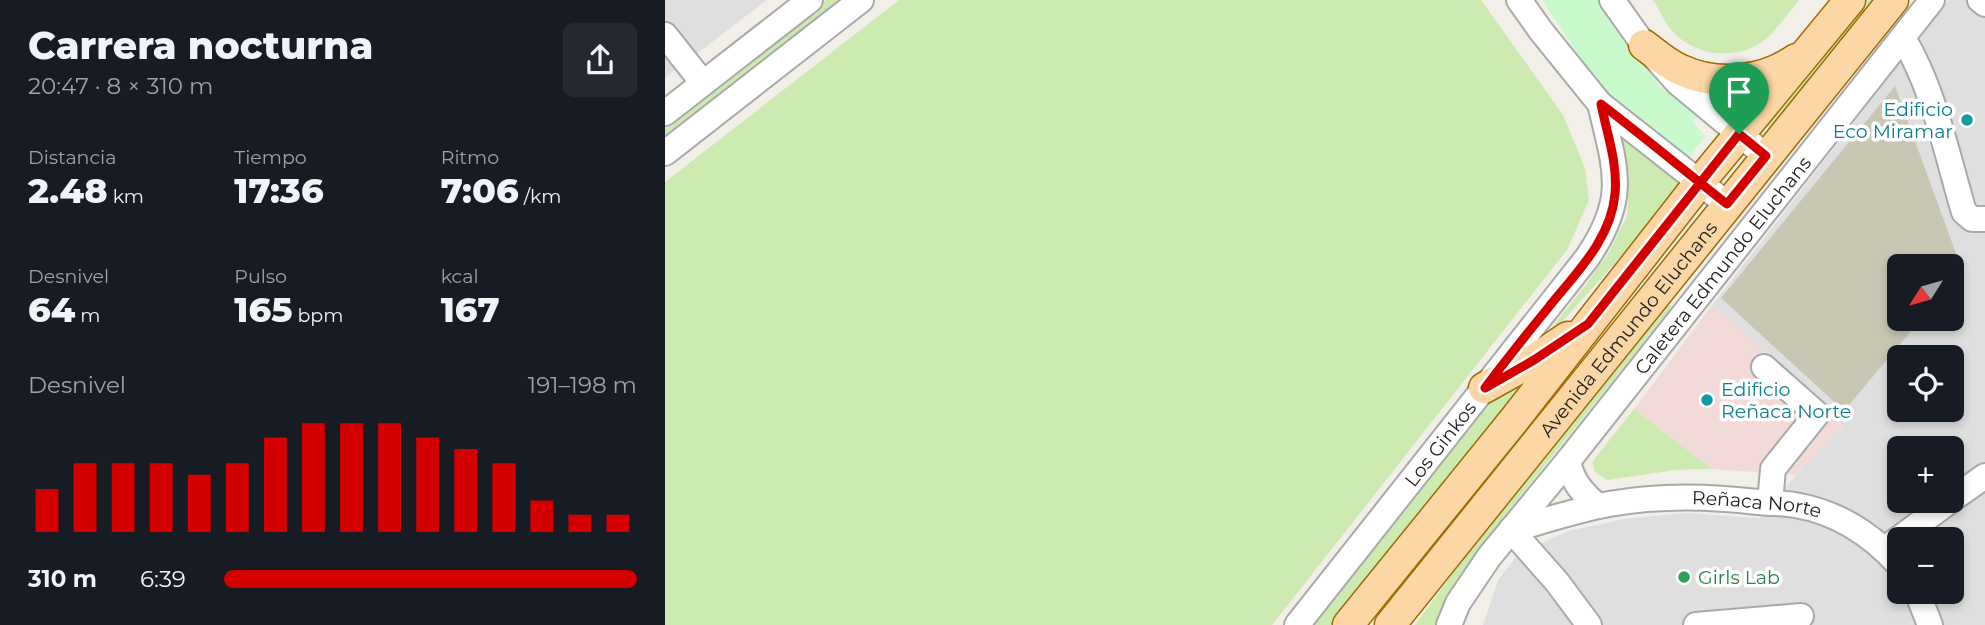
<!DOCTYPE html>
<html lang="es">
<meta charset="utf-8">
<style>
body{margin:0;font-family:Montserrat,sans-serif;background:#242831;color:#f1f3f6;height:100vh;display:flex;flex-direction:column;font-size:26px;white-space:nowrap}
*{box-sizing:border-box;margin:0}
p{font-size:23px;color:#9ea1a6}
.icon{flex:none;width:38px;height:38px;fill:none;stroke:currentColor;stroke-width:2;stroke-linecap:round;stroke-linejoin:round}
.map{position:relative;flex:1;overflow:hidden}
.sheet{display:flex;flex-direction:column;background:#171b24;width:665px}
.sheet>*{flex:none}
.needle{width:46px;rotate:233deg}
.fabs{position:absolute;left:1222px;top:254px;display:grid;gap:14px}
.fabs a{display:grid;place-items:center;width:77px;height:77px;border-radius:10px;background:#171b24;box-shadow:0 4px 10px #0003;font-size:35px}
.pin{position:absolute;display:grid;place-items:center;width:60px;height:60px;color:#fff;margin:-72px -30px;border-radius:50% 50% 50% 0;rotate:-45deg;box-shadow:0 0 7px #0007}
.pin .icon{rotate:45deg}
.round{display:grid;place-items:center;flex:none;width:74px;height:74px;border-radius:10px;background:#242831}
.headline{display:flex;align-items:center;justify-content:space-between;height:119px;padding:0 28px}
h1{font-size:38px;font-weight:800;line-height:52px}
.metrics{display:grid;grid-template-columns:repeat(3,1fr);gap:10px;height:119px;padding:7px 28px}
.metrics div{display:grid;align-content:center}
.metrics b{font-size:35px;font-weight:800}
.metrics small{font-size:19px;font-weight:400}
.metrics p{font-size:19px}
.chart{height:196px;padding:14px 28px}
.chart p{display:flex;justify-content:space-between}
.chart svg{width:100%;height:126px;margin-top:7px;stroke:#d40000;stroke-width:6}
ul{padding:0 28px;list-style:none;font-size:23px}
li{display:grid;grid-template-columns:112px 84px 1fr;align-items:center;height:52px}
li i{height:18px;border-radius:9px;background:#d40000}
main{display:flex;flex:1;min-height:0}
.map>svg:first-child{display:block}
</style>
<main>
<section class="sheet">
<div class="headline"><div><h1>Carrera nocturna</h1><p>20:47 · 8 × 310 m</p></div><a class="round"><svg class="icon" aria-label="share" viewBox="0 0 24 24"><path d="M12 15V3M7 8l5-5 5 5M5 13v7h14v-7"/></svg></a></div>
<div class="metrics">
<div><p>Distancia</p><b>2.48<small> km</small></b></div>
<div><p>Tiempo</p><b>17:36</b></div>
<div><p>Ritmo</p><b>7:06<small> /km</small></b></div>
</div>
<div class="metrics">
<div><p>Desnivel</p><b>64<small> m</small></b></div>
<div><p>Pulso</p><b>165<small> bpm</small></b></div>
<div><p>kcal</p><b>167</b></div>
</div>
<div class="chart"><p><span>Desnivel</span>191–198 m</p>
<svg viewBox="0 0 160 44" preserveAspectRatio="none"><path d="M5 44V29M15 44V20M25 44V20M35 44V20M45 44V24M55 44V20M65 44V11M75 44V6M85 44V6M95 44V6M105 44V11M115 44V15M125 44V20M135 44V33M145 44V38M155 44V38"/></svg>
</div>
<ul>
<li><b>310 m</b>6:39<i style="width:100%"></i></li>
</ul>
</section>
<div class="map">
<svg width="1320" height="625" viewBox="0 0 1320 625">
<rect width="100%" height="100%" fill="#f2efe9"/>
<!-- residential -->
<path fill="#e0dfdf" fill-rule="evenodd" d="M0 0H102L0 78Z
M1284 0H1320V625H818L833 580 853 554 903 531 959 519 1021 513 1095 518 1131 475 1178 426 1048 304ZM1234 266H1286V318H1234ZM1234 357H1286V410H1234ZM1234 448H1286V500H1234ZM1234 539H1286V592H1234Z"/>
<!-- commercial -->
<path fill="#f2dad9" d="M1048 304 1178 426 1131 475 1047 469 969 409Z"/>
<!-- construction -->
<path fill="#c7c7b4" d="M1230 86 1297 270 1286 282V266H1234V318L1256 319 1179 411 1056 298Z"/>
<!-- grass -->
<path fill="#cdebb0" d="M161 0H179L0 139V125Z
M234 0H816L898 115 920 168 924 200 902 250 607 625H0V182Z
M988 0H1134C1124 12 1114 27 1102 38 1076 61 1032 58 1008 32 1000 24 995 10 988 0Z
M1200 0H1214L1109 127H1103L1101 121Z
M954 134 1016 183 1017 189C963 246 914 306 859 362L920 286 944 252 962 216 964 176Z
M1000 301 1007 307 837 519 790 583 770 625H750L831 514Z
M860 385 669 625H646L832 395Z
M969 409 1047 469 1011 470 942 480 930 472 927 462Z"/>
<!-- park -->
<path fill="#c8facc" d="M877 0H938L996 87 1031 117 1028 123 1040 136 1021 162 941 96Z"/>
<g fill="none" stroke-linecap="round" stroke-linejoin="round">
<!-- minor casing -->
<g stroke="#a9a9a9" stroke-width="28">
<g id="minor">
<path d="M854 0 876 31 935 104 1062 204"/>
<path d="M947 0 979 45 1013 83 1101 156"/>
<path d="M1315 0 1320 4"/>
<path d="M0 35 38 83"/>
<path d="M1238 38C1269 89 1282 155 1299 212L1307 219H1320"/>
<path d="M0 113 145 0"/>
<path d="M0 153 196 0"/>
<path d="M1099 367 1152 414 1108 469 1105 503"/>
<path d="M903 461C907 481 917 493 933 506"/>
<path d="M1286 500 1320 476"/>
<path id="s1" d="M846 530C879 521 911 510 944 504 993 495 1044 496 1093 502 1105 503 1117 503 1130 505 1172 512 1205 533 1234 565"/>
<path d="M846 530 892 582 924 625"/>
<path d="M1220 549 1286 500"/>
<path d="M1252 592 1265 625"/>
<path id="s2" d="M632 625 922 258C963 198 951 171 935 104"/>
<path id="s3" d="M784 625 793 603 824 557 903 461 1267 0"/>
<path d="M1031 625 1136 616"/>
</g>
</g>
<!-- major casing -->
<g stroke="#a06b00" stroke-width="33">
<g id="major">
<path d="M979 45C991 54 1002 64 1016 70 1053 87 1098 82 1131 59"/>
<path d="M819 388 869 360 903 337"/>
<path d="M683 625 849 420 1035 182 1185 0"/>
<path id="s4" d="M725 625 1228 0"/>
</g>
</g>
<!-- minor -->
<use href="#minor" stroke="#fff" stroke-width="24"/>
<!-- major -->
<use href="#major" stroke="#fcd6a4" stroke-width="30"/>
</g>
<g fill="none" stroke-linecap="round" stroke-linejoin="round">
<!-- route casing -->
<g stroke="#fff" stroke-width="14">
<path id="route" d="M1074 134 923 324 869 360 820 388C840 361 861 335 883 308 910 274 946 240 950 194 953 164 942 134 936 104 979 137 1020 171 1062 204L1101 156 1074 134"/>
</g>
<!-- route -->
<use href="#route" stroke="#d40000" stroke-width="9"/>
</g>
<!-- markers -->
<g fill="#0f9aa8" stroke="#fff" stroke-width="2.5">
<circle cx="1302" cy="120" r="7"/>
<circle cx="1042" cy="400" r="7"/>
</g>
<circle fill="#2e9e5b" stroke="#fff" stroke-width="2.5" cx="1019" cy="577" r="7"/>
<g text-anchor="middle" stroke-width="7" stroke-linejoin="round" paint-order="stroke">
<!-- culture labels -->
<g font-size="19" fill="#0d838f" stroke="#fff" text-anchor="end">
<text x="1288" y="116">Edificio<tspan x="1288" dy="22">Eco Miramar</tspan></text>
<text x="1056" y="396" text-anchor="start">Edificio<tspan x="1056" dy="22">Reñaca Norte</tspan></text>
</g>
<!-- street labels -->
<g font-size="19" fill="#222" stroke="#fff">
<text dy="7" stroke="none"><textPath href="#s3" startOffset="453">Caletera Edmundo Eluchans</textPath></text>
<text dy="7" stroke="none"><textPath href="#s4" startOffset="380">Avenida Edmundo Eluchans</textPath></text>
<text dy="7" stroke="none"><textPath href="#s2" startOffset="231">Los Ginkos</textPath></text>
<text dy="7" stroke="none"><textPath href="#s1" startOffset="250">Reñaca Norte</textPath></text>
</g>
<!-- leisure labels -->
<g font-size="19" fill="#27864d" stroke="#fff" text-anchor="start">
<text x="1033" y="584">Girls Lab</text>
</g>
</g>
</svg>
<div class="fabs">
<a><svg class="needle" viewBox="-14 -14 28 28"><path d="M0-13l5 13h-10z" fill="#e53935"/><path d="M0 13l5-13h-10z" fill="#9ea1a6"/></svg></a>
<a><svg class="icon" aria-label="locate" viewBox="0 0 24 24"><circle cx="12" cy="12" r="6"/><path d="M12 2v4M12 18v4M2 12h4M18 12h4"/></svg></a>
<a>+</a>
<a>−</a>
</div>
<div class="pin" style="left:1074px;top:134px;background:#1e9e55"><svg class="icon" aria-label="arrive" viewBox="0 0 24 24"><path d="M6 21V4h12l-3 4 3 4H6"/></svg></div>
</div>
</main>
